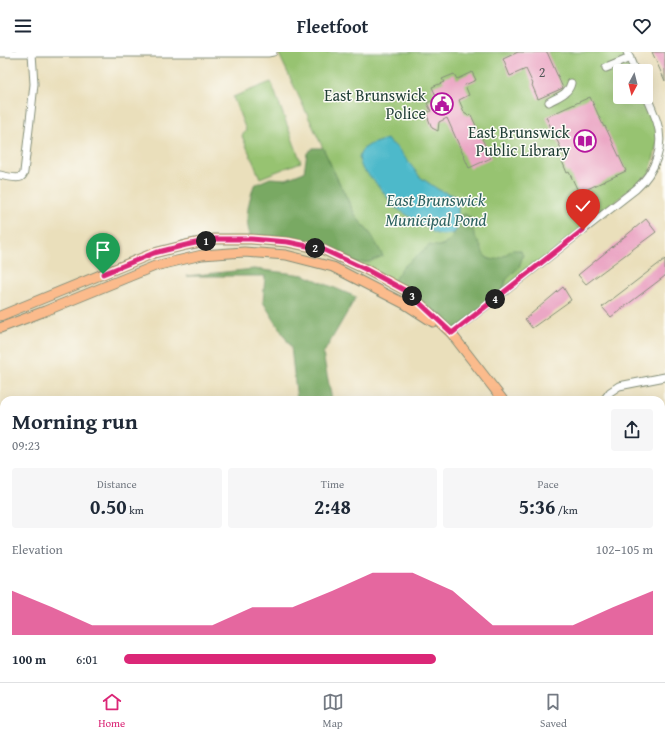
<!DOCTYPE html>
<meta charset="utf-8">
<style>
body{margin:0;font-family:"Gentium Book Plus",serif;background:#f6f6f7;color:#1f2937;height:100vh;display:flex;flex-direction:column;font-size:15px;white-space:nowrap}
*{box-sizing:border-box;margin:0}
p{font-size:13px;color:#747a83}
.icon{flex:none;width:22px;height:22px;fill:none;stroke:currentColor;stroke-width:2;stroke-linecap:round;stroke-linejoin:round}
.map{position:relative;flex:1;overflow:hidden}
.details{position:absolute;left:0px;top:344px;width:665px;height:286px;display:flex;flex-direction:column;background:#fff;border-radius:12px 12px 0 0;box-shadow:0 4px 16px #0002}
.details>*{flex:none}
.needle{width:26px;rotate:187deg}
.controls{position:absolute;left:613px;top:12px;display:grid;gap:8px}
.controls a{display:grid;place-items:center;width:40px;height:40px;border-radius:4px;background:#fff;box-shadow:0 4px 16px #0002;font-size:20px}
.pin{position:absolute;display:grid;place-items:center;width:34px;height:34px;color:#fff;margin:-41px -17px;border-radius:50% 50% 50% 0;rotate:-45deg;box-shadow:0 0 4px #0007}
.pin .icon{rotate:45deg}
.km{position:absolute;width:20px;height:20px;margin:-10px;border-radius:50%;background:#222;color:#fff;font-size:11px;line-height:20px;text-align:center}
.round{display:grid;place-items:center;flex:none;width:42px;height:42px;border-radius:4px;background:#f6f6f7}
.head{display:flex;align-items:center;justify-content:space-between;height:68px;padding:0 12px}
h1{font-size:22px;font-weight:800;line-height:30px}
.stats{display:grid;grid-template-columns:repeat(3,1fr);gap:6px;height:68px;padding:4px 12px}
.stats div{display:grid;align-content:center;border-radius:4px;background:#f6f6f7;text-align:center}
.stats b{font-size:20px;font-weight:800}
.stats small{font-size:11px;font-weight:400}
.stats p{font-size:11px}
.chart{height:112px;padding:8px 12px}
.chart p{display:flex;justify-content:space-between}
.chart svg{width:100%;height:72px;margin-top:4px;fill:#db2777;opacity:.7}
ul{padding:0 12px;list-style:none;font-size:13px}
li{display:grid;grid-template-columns:64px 48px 1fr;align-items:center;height:30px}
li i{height:10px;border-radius:5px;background:#db2777}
header{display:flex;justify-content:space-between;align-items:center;height:52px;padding:0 12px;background:#fff;font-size:18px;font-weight:800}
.tab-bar{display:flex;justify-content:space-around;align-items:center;height:56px;border-top:1px solid #e0e1e3;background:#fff;font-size:11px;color:#747a83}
.tab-bar a{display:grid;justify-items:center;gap:2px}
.tab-bar .active{color:#db2777}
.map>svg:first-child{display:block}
</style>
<header><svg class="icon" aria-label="menu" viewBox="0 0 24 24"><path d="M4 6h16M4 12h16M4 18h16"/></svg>Fleetfoot<svg class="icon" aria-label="heart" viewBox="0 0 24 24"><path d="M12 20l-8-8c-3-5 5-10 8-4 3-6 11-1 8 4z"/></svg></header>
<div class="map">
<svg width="665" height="630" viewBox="0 0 665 630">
<rect width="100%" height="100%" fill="#fdfcf7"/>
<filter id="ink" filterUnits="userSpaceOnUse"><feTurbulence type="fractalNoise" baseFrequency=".025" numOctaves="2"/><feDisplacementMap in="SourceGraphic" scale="8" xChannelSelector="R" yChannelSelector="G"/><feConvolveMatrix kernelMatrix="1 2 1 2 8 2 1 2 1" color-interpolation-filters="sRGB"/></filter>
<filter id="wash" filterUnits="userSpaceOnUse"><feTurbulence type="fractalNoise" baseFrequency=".012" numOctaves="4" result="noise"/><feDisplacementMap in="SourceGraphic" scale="16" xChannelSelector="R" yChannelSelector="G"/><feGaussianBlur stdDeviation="0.9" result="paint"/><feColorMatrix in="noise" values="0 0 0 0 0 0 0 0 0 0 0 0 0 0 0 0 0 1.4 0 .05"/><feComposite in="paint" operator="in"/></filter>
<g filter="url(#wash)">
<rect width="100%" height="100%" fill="#eadfbb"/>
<!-- green -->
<path fill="#97c371" stroke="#5b8052" d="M278 0H627L635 19H620V45H646L659 84 650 121 502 242 506 228 519 215 512 198C503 205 495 212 485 204L444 192 439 194 391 231 353 211 372 184 356 165 336 124Z
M271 30 301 110 260 126 242 84 246 78 233 45Z"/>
<!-- forest -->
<path fill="#79a963" stroke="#4c734c" d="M313 96H323L336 124 356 165 372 184 383 204 369 210 353 211 322 197 251 187C244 166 248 153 254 133L270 126 286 127 304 120 307 101Z
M465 162 471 166C472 170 473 174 473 178 474 184 478 190 481 195 482 198 483 202 485 204 493 213 505 203 512 198H520L523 203 519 215 506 228 502 242 451 281 392 231 402 216 430 193C433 194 437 194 440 194 452 191 458 177 457 166L461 163Z
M254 217 304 223 356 245 323 302 332 348H297L291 295 263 250 265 224H187Z
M181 626H511L512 630H181Z"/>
<!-- water -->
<path fill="#4eb9ca" stroke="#367b7f" d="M387 87 389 90 393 92 400 99 420 125 439 138 453 143 456 147 458 153V172L457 177 454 181C444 184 435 184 428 176L396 156 375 130 367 121 363 118 360 111 359 105 361 100 363 97 371 92Z"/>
<g id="blocks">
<!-- building -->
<path fill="#eba7c5" d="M518 0H547L563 36 538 47 532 33 533 32 526 17 510 24 503 7Z
M652 0H665V29Z
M472 20 476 28 465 33 469 43 459 48 465 62H466L468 64 471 63 491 106 469 116 447 66 439 70 438 79 432 76 426 61 431 59 427 51 437 46 432 35 444 30 442 27 454 22 457 27Z
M590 45 604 75 605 74 626 119 579 141 569 120 567 121 562 109 566 107 546 65Z
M646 167 656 180 586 232 578 223Z
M665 207V224L611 265 602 255Z
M563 235 571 248 532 276 525 267Z"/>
</g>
</g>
<g filter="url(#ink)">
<use href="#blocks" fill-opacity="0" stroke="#848e78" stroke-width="1"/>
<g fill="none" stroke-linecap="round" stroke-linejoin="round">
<!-- minor casing -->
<g stroke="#848e78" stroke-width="9">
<path id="minor" d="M627 0 635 19
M0 1H268L273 0
M606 16 630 6
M549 50C557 45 569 42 571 31
M0 123C4 124 17 127 21 125 23 124 24 121 24 120L32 51 34 32 32 1
M451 281 636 137C655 120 665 95 657 70 654 61 650 52 646 43
M604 348 610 340 619 334 665 325
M661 488 665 486
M528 630 529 626
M549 630V626"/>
</g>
<!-- major casing -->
<g stroke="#848e78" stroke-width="11">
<path id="major" d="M0 264 154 201 186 193 215 187H251L288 190 322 197 365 217 408 240 451 281 503 348
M0 276 45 259 155 214 202 203 244 200 286 203 333 215 405 252 433 270
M588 626V630"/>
</g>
<!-- minor -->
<use href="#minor" stroke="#fff" stroke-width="7"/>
<!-- major -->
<use href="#major" stroke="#fbbb8c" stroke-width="9"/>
</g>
</g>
<g fill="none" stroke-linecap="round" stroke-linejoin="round" filter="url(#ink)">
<!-- route casing -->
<g stroke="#fff" stroke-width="8">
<path id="route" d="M103 222 154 201 186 193 215 187H251L288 190 322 197 365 217 408 240 452 281 583 178"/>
</g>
<!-- route -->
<use href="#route" stroke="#db2777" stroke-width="5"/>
</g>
<!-- icons -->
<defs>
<g id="civic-ring" transform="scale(1.15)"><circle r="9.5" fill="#fdfcf7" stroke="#b5179e" stroke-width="1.5"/><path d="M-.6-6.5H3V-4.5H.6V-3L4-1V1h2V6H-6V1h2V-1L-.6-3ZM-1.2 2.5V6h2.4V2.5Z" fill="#b5179e"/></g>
<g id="library-ring" transform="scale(1.15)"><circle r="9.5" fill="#fdfcf7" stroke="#b5179e" stroke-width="1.5"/><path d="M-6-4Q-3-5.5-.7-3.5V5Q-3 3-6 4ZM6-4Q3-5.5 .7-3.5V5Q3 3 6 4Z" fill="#b5179e"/></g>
</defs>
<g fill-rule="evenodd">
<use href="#civic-ring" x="442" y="52"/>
<use href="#library-ring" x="585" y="89"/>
</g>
<g text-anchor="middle" stroke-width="3" stroke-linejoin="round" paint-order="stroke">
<!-- number labels -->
<g font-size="14" fill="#525858">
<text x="542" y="25">2</text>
</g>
<!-- poi labels -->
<g font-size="16" fill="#1f3d34" stroke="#fdfcf7" text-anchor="end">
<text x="426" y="49">East Brunswick<tspan x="426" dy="18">Police</tspan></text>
<text x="570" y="86">East Brunswick<tspan x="570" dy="18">Public Library</tspan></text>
</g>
<!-- water labels -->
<g font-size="17" font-style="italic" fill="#2d6261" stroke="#fdfcf7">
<text x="436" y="154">East Brunswick<tspan x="436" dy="20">Municipal Pond</tspan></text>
</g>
</g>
</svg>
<div class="controls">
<a><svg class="needle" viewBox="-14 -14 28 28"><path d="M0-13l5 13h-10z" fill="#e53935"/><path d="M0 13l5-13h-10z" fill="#747a83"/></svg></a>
</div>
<div class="pin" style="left:103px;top:222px;background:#1e9e55"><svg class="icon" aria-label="arrive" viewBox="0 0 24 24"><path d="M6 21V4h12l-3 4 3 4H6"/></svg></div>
<div class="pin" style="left:583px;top:178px;background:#d93025"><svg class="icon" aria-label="check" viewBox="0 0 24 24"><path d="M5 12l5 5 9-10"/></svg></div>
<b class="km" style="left:206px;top:189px">1</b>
<b class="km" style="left:315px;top:196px">2</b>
<b class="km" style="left:412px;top:244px">3</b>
<b class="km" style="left:495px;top:247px">4</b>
<section class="details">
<div class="head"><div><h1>Morning run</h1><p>09:23</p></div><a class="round"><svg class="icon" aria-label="share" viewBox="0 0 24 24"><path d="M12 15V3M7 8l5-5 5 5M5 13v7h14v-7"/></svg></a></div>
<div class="stats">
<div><p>Distance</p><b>0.50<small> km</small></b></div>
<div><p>Time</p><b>2:48</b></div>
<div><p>Pace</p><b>5:36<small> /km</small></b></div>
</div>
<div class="chart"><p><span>Elevation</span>102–105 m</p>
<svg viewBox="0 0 160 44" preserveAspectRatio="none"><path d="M0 44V17L10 27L20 38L30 38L40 38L50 38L60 27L70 27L80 17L90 6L100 6L110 17L120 38L130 38L140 38L150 27L160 17V44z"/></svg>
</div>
<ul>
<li><b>100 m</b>6:01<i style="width:59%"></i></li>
</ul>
</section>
</div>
<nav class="tab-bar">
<a class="active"><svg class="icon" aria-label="home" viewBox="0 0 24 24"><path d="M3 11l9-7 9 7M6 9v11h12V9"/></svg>Home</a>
<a><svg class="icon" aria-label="map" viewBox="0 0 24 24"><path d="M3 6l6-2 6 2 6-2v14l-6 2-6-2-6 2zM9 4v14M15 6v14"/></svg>Map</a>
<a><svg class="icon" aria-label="saved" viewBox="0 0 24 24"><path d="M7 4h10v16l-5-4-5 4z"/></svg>Saved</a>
</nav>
